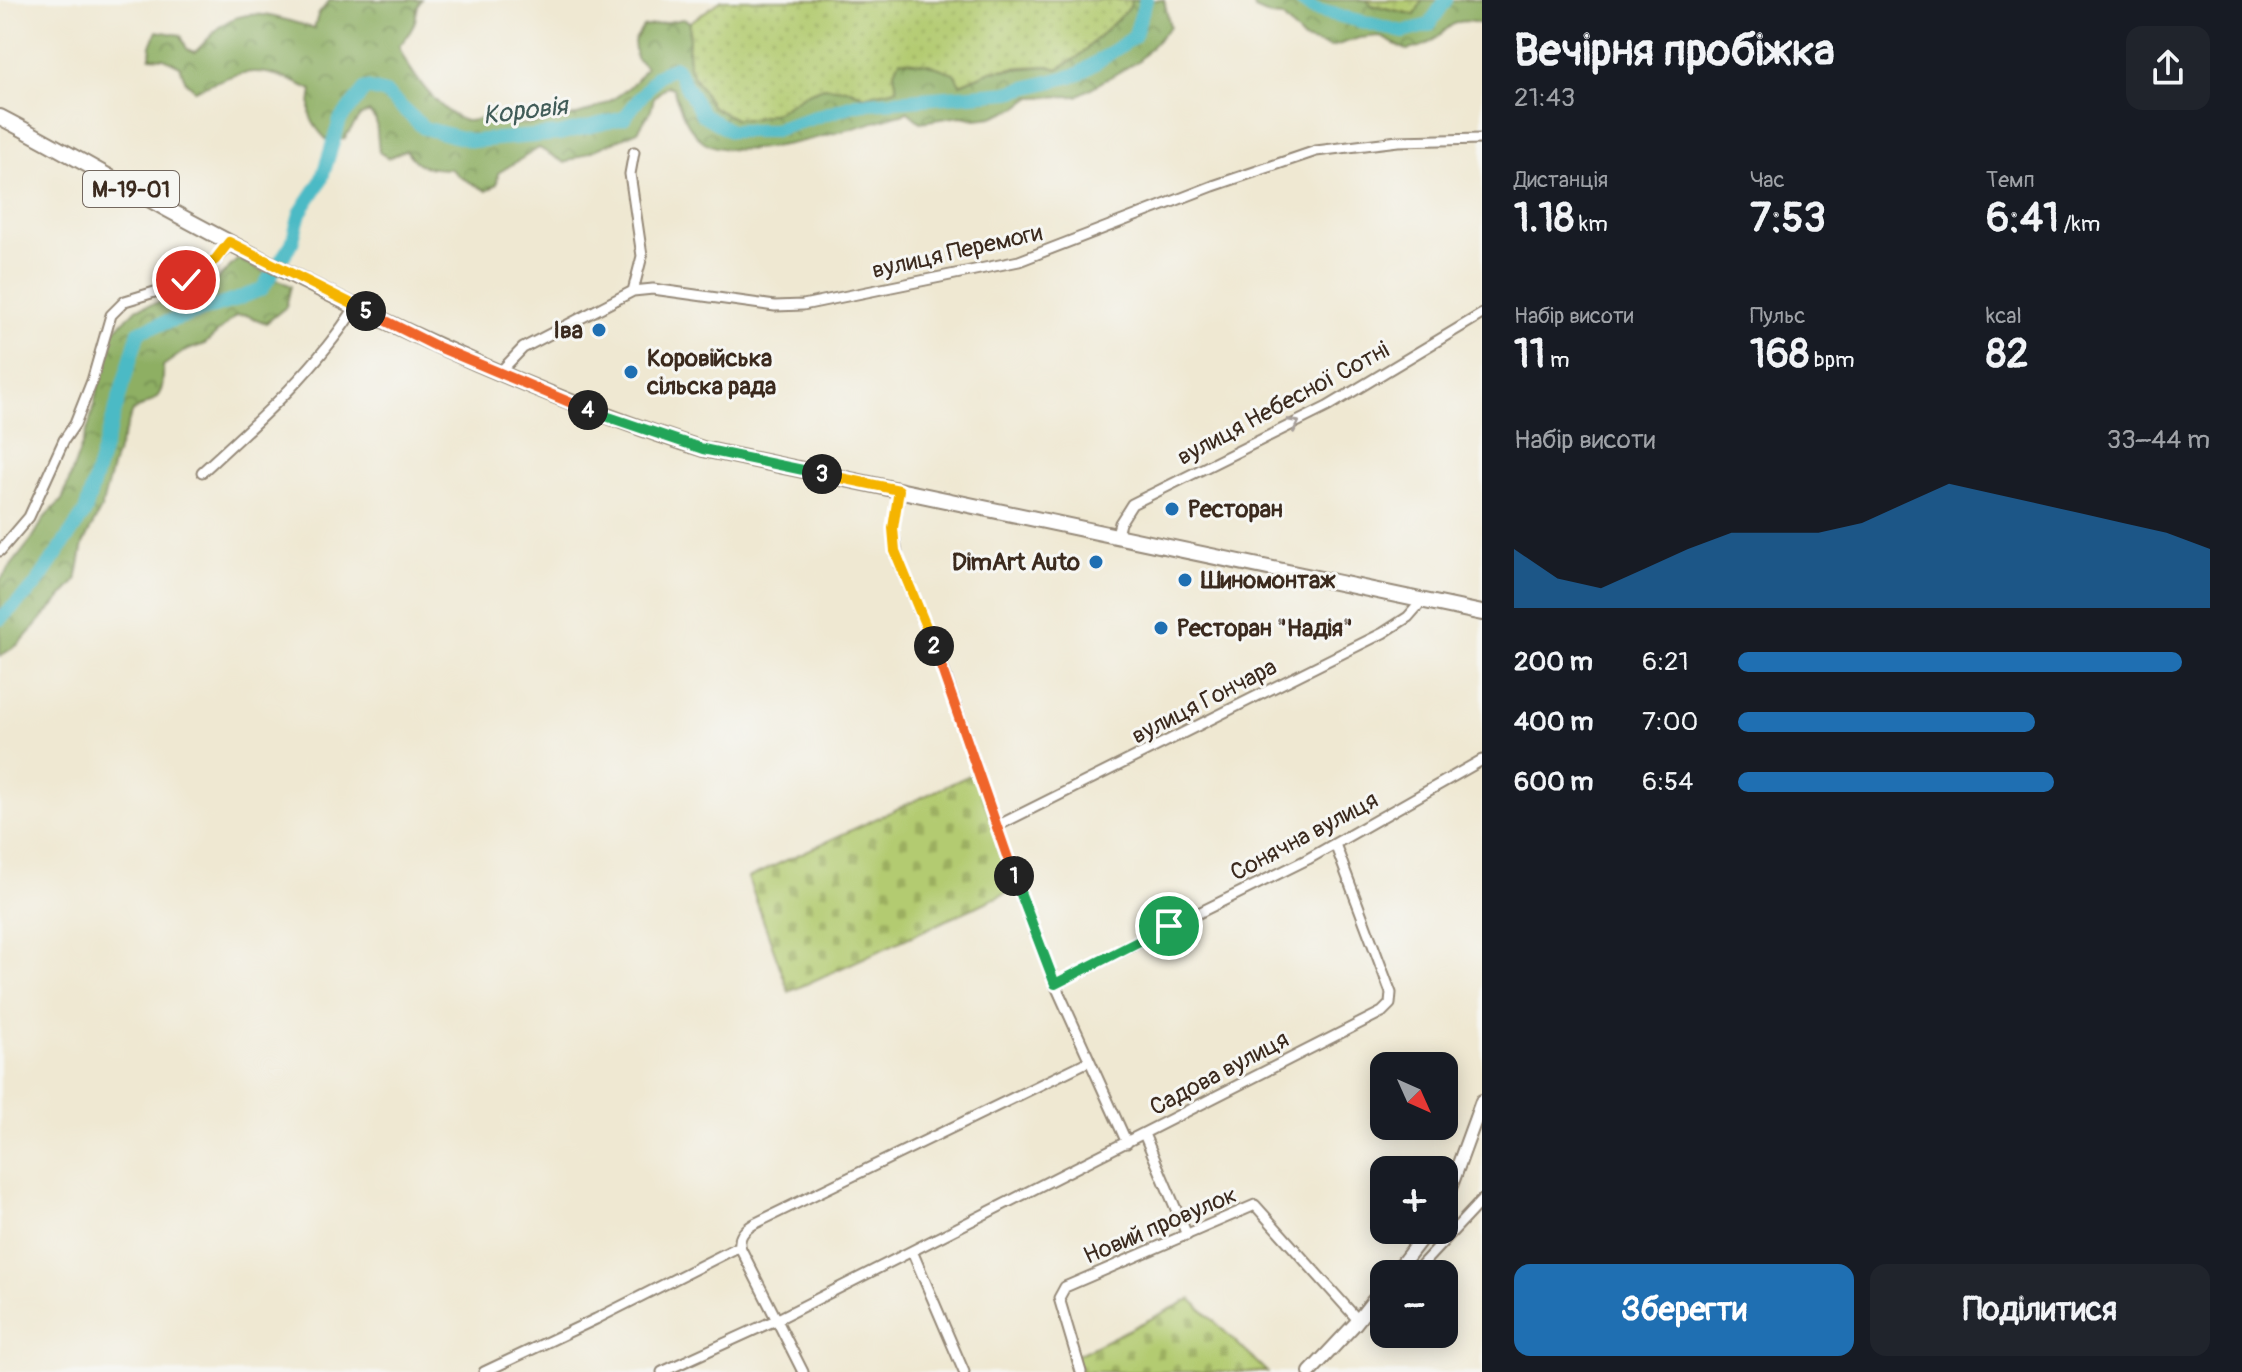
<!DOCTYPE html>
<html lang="uk">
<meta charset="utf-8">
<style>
body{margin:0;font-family:Pangolin,sans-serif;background:#20242c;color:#f1f3f6;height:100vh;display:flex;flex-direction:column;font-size:30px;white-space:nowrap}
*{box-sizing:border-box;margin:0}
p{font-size:26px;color:#9ea1a6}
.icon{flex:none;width:44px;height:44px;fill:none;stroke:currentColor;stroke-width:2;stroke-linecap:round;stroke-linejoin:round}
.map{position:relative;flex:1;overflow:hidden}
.side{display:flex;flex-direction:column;background:#171b24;width:760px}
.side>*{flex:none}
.needle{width:52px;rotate:135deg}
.controls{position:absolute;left:1370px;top:1052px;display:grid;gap:16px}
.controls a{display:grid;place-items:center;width:88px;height:88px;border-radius:16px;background:#171b24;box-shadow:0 4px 20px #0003;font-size:40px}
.pin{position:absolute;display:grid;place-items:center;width:68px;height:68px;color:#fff;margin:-34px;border:4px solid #fff;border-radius:50%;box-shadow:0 2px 8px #0007}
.km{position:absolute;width:40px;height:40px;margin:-20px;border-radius:50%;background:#222;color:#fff;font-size:22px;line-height:40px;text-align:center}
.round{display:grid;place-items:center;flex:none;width:84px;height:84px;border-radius:16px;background:#20242c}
.overview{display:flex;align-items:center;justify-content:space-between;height:136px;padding:0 32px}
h1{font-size:44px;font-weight:700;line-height:60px}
.metrics{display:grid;grid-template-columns:repeat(3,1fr);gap:12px;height:136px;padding:8px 32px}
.metrics div{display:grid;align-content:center}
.metrics b{font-size:40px;font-weight:700}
.metrics small{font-size:22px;font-weight:400}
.metrics p{font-size:22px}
.chart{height:224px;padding:16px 32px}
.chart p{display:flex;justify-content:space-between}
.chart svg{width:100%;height:144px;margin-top:8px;fill:#1f6fb2;opacity:.7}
.cta{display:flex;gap:16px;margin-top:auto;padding:16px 32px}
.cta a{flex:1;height:92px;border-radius:16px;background:#1f6fb2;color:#fff;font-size:32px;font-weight:700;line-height:92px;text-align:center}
.cta a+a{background:#20242c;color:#f1f3f6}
ul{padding:0 32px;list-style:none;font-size:26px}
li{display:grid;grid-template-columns:128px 96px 1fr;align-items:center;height:60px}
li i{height:20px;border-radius:10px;background:#1f6fb2}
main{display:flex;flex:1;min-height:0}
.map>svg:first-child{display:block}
</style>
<main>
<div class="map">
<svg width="1482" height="1372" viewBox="0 0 1482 1372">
<defs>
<pattern id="grass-dots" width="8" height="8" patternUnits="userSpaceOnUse" patternTransform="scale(2)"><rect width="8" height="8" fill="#b3cb71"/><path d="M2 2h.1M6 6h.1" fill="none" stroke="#9bae61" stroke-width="1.8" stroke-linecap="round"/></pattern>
<pattern id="forest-crowns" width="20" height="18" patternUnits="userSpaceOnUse" patternTransform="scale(2)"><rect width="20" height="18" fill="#8eaf63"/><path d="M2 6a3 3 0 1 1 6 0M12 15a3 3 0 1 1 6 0" fill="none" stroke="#758f51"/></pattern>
<pattern id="cemetery-stones" width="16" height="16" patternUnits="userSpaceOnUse" patternTransform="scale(2)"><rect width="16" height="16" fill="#b3cb71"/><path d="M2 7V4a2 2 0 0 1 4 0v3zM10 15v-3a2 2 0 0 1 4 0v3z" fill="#9bae61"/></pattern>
</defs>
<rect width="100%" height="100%" fill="#f6f6f2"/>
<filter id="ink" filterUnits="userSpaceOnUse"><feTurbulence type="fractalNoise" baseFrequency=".0125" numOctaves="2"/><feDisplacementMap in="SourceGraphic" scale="16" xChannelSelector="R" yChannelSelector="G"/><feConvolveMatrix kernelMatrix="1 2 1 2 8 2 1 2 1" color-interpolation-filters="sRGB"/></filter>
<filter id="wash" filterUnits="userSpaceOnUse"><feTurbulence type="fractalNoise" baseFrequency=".006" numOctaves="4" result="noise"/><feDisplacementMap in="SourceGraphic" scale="32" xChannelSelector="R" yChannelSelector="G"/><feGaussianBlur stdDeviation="1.8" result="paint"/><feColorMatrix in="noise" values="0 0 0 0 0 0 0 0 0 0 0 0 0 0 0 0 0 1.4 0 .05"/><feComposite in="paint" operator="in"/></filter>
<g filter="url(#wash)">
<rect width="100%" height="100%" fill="#efe8d2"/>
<!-- grass -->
<path fill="url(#grass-dots)" stroke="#777a48" stroke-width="2" d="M722 0H1131V7L1078 57 1058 69 1048 66 1020 67 991 71 960 84 897 89 863 96 848 89 805 94 777 112 751 119H735L712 107 689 68 688 52 690 22Z
M1366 0H1422L1416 15 1372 5Z"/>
<!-- forest -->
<path fill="url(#forest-crowns)" stroke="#646c40" stroke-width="2" d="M330 0H421C416 8 417 12 415 21 412 31 406 38 399 46 405 68 443 116 466 121 475 122 488 115 497 113L507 124C556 126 618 111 646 67L636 58 634 41 643 27 683 19 690 22 688 52 689 68 712 107 735 119H751L777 112 805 94 824 87 848 89 864 96 897 89 894 72 900 60 928 64 954 73 960 84 991 71 1048 66 1058 69 1078 57 1130 7 1131 0H1164L1170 27 1138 61 1077 96 1032 97 1018 107 992 117 976 119 961 116 920 122 908 112C865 124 740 168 703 141 687 130 679 106 673 88L667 86 654 97 651 110 638 131 565 163 539 148 498 173 497 184 487 191 460 177 451 169C429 168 419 170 406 150L388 158 379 152 376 121 369 112 360 116 344 139H326C308 120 308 115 312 90 258 64 249 68 195 90L186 82 180 66 164 58 150 57 151 46 157 31 181 35 187 49 195 52C204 44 212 33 222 25 252 4 283 20 314 28L318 15Z
M1253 0H1366L1372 5 1415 15 1422 0H1482V24C1447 14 1449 34 1425 45 1420 48 1412 49 1406 50L1379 36 1359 38 1331 47 1304 40 1282 17 1271 16 1255 9Z
M238 259 291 286 286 307 266 323 246 315 236 316 205 344 183 352 163 366C164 397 160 398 133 411L114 460 101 509 83 544 76 581 19 644 0 656V580L32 539 45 517 62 500 89 425 112 332 138 308 168 300 200 297Z"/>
<!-- cemetery -->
<path fill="url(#cemetery-stones)" stroke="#777a48" stroke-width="2" d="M974 773 1017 888 789 992 748 878Z
M1191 1299 1267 1372H1079L1073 1357Z"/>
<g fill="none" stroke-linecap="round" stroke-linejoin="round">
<!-- river -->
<path stroke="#4cbac5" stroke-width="14" d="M1300 0 1313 9 1403 32 1429 25 1446 0
M0 619 35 586 85 512 139 331 235 300 262 289 292 243 300 213 321 181 340 120 366 88 386 93 424 128 473 141 559 134 624 118 658 75 675 67 702 114 730 131H771L857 104 1010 92 1079 74 1134 37 1146 0"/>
</g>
</g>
<g filter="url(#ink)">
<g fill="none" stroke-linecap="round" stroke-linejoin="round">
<!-- minor casing -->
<g stroke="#958978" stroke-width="13">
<path id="minor" d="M633 291 642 256 630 174 634 152
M499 373 523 348 633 291 653 289 775 306 803 305 1019 261 1213 186 1316 151 1398 141 1482 139
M202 472C257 422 316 370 356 306
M899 490 893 528 898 559 944 671 1008 861 1055 984 1127 1143
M1116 538 1120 523 1132 504 1327 407 1482 314
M0 551 29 517 64 440 75 424 92 381 111 315 125 301 171 287 202 271 224 251 229 242
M997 826 1383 633 1408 617 1422 601
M1055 984 1308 859 1482 760
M1144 1134 1187 1235
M912 1251 964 1372
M1413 1274 1482 1200
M1370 1309 1384 1299
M484 1372 596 1319 740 1246
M662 1372 778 1319 1382 1012 1390 1004 1391 993 1335 844
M803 1372 741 1249C737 1237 744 1230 754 1224L1089 1061
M1081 1372 1059 1298 1065 1287 1255 1205 1358 1320"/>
</g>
<!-- tertiary casing -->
<g stroke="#958978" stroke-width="16">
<path id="tertiary" d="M1444 1205 1482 1101
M1394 1274 1428 1230
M1310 1372 1355 1324 1384 1287"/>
</g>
<!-- primary casing -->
<g stroke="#958978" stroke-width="18">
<path id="primary" d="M0 117C56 146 110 178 165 208 338 302 515 389 703 449L1482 613"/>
</g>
<!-- minor -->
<use href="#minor" stroke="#fff" stroke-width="9"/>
<!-- tertiary -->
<use href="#tertiary" stroke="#fff" stroke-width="12"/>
<!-- primary -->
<use href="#primary" stroke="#fff" stroke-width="14"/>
</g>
<!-- one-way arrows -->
<defs><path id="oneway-chevron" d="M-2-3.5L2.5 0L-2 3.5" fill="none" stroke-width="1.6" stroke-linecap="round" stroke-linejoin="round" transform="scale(2)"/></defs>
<use stroke="#a79f9a" href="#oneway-chevron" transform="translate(1294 424) rotate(-27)"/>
</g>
<g fill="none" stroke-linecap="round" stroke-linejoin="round" filter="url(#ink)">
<!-- split-1 casing -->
<g stroke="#fff" stroke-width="16">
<path id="split-1" d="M1014 876 1055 984 1169 926"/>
</g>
<!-- split-2 casing -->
<g stroke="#fff" stroke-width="16">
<path id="split-2" d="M934 646 1014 876"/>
</g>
<!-- split-3 casing -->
<g stroke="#fff" stroke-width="16">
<path id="split-3" d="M822 474 899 490 893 528 895 551 934 646"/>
</g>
<!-- split-4 casing -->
<g stroke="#fff" stroke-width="16">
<path id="split-4" d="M588 410 703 449 822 474"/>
</g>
<!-- split-5 casing -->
<g stroke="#fff" stroke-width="16">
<path id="split-5" d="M366 311 436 346 588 410"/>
</g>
<!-- split-6 casing -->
<g stroke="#fff" stroke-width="16">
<path id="split-6" d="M186 280 215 260 229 242 366 311"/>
</g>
<!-- split-1 -->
<use href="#split-1" stroke="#22a559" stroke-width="10"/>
<!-- split-2 -->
<use href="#split-2" stroke="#f0652b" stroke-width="10"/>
<!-- split-3 -->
<use href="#split-3" stroke="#f5b400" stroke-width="10"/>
<!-- split-4 -->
<use href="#split-4" stroke="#22a559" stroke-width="10"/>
<!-- split-5 -->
<use href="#split-5" stroke="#f0652b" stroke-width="10"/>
<!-- split-6 -->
<use href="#split-6" stroke="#f5b400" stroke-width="10"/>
</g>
<!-- markers -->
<g fill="#1f6fb2" stroke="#f6f6f2" stroke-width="3">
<circle cx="599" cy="330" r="8"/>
<circle cx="631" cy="372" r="8"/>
<circle cx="1172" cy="509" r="8"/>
<circle cx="1096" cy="562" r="8"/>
<circle cx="1185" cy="580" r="8"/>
<circle cx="1161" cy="628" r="8"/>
</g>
<g text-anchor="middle" stroke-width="6" stroke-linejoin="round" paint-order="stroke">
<!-- shield labels -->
<rect fill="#f6f6f2" stroke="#73675e" stroke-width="2" x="83" y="171" width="96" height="36" rx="6"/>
<g font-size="22" font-weight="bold" fill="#3b2a1e">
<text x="131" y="197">М-19-01</text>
</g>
<!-- street labels -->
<g font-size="24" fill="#3b2a1e" stroke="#f6f6f2">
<text transform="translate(957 251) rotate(-13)" y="8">вулиця Перемоги</text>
<text transform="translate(1283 403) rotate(-28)" y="8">вулиця Небесної Сотні</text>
<text transform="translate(1204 701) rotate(-27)" y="8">вулиця Гончара</text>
<text transform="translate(1304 836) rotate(-28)" y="8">Сонячна вулиця</text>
<text transform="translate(1219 1073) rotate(-28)" y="8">Садова вулиця</text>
<text transform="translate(1160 1225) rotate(-23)" y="8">Новий провулок</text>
</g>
<!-- poi labels -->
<g font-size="24" font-weight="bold" fill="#3b2a1e" stroke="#f6f6f2" text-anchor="start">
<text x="583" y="338" text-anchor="end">Іва</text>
<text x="647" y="366">Коровійська<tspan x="647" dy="28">сільска рада</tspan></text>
<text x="1188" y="517">Ресторан</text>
<text x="1080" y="570" text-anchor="end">DimArt Auto</text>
<text x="1201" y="588">Шиномонтаж</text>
<text x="1177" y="636">Ресторан "Надія"</text>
</g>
<!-- water labels -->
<g font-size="26" font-style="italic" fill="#415c58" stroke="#f6f6f2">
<text transform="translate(525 110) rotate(-7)" y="9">Коровія</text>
</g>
</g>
</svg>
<div class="controls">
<a><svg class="needle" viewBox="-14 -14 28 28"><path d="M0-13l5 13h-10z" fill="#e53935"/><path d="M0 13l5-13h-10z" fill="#9ea1a6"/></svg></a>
<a>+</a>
<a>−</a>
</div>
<div class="pin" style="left:1169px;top:926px;background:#1e9e55"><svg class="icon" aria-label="arrive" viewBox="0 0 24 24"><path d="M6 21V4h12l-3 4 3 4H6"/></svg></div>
<div class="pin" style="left:186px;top:280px;background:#d93025"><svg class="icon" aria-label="check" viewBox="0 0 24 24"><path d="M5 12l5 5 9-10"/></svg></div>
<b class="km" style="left:1014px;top:876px">1</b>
<b class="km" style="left:934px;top:646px">2</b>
<b class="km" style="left:822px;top:474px">3</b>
<b class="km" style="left:588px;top:410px">4</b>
<b class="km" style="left:366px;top:311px">5</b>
</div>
<section class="side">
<div class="overview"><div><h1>Вечірня пробіжка</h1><p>21:43</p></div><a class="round"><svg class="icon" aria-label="share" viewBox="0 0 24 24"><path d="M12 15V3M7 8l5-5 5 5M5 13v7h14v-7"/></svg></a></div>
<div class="metrics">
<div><p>Дистанція</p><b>1.18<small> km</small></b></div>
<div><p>Час</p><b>7:53</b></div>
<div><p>Темп</p><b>6:41<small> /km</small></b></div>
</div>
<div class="metrics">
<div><p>Набір висоти</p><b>11<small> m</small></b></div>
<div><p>Пульс</p><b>168<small> bpm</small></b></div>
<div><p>kcal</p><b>82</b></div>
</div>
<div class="chart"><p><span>Набір висоти</span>33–44 m</p>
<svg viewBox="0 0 160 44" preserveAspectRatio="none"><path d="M0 44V26L10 35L20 38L30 32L40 26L50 21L60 21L70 21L80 18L90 12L100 6L110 9L120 12L130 15L140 18L150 21L160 26V44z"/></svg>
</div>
<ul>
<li><b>200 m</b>6:21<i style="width:94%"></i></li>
<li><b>400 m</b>7:00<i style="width:63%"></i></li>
<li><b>600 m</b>6:54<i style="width:67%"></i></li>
</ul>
<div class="cta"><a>Зберегти</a><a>Поділитися</a></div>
</section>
</main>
